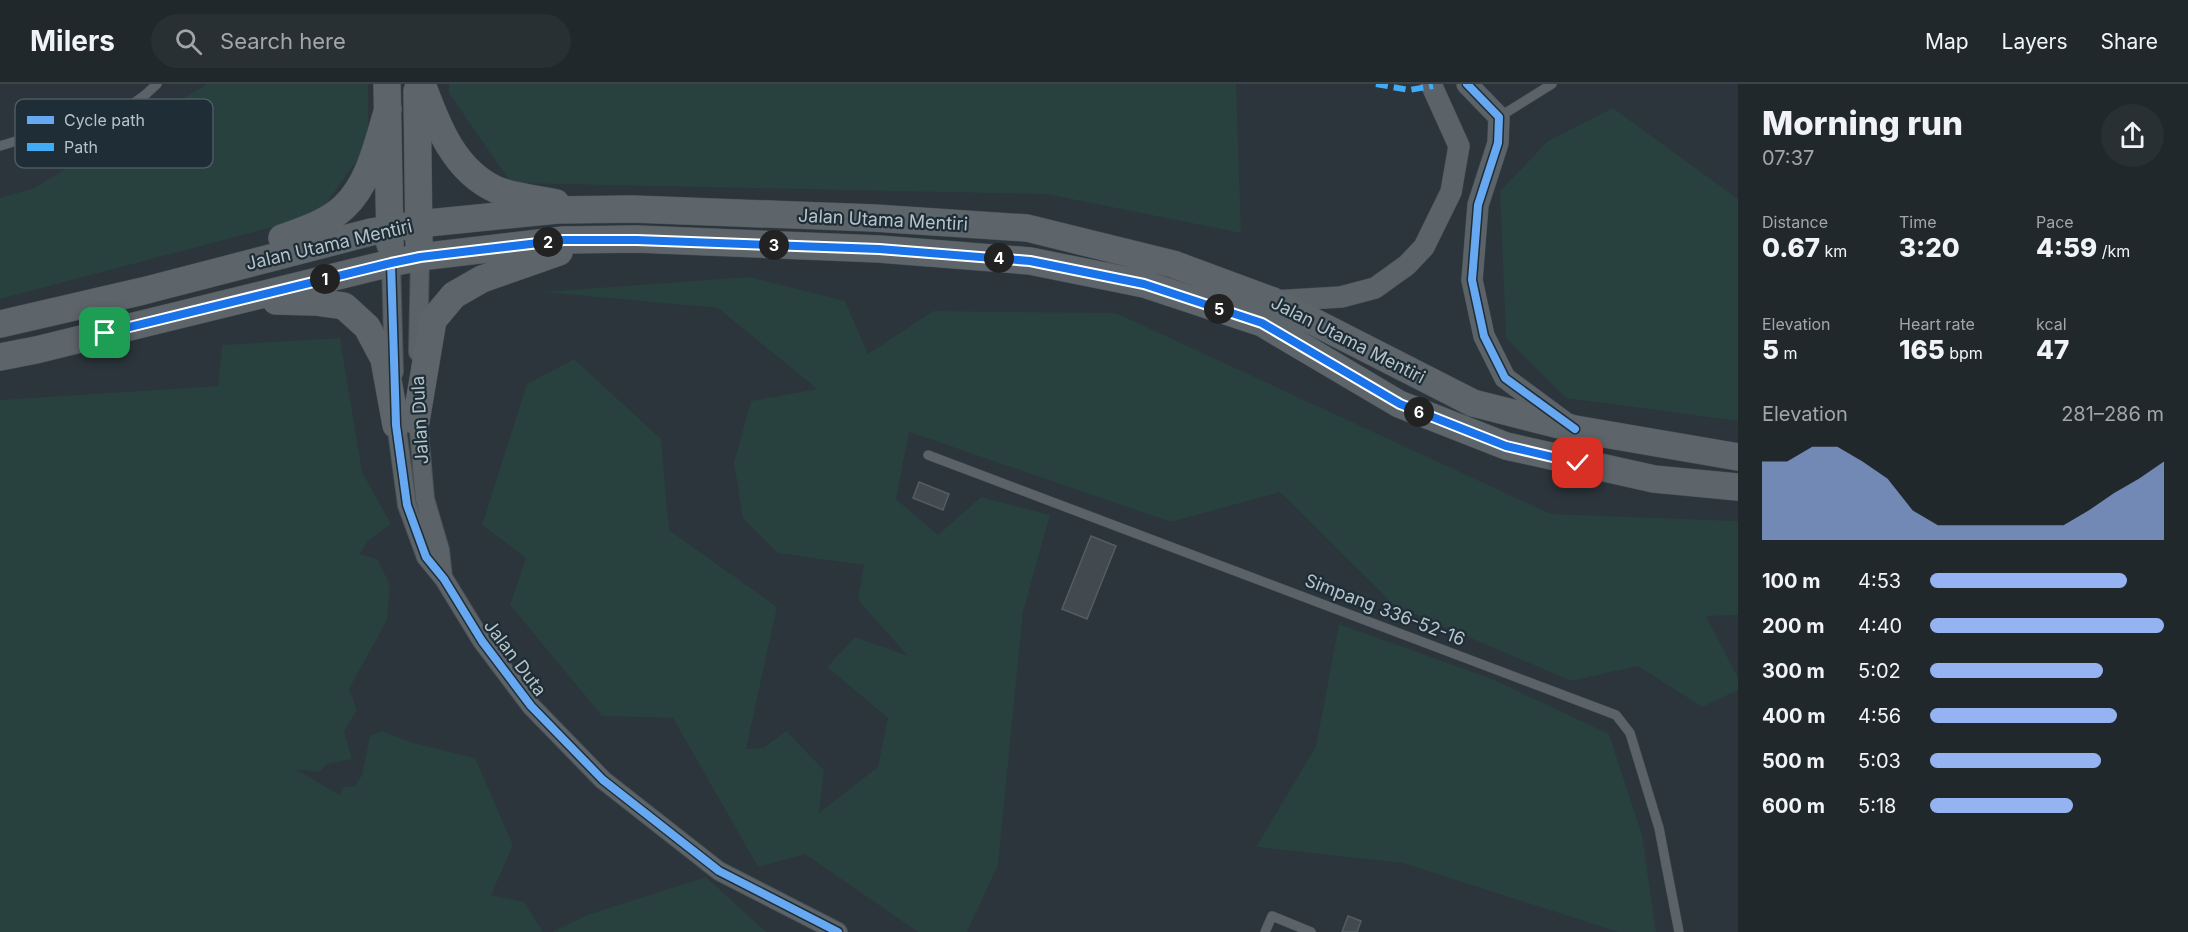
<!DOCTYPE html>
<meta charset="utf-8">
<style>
body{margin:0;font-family:Inter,sans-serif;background:#283034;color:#f1f3f6;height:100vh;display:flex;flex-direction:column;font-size:22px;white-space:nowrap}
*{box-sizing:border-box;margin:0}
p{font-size:20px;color:#a2a6a9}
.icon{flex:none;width:33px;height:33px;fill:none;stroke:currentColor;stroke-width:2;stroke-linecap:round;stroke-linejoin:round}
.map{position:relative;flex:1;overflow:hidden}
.side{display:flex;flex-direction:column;background:#20282c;width:450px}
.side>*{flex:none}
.pin{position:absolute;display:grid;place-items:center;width:51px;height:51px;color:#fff;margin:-26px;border-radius:12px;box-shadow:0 3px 9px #0006}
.km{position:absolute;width:30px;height:30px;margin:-15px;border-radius:50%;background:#222;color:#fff;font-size:16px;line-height:30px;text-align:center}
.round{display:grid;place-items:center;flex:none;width:63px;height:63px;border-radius:32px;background:#283034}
.head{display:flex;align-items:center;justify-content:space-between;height:102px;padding:0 24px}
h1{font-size:33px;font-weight:800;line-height:45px}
.figures{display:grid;grid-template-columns:repeat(3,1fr);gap:9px;height:102px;padding:6px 24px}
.figures div{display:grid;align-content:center}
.figures b{font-size:26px;font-weight:800}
.figures small{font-size:16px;font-weight:400}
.figures p{font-size:16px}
.chart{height:168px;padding:12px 24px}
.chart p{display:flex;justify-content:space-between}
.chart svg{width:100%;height:108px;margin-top:6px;fill:#95b2f1;opacity:.7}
ul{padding:0 24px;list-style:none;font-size:20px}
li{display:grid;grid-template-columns:96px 72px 1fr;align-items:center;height:45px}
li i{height:15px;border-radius:8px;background:#95b2f1}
header{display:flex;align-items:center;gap:36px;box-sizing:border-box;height:84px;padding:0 30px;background:#20282c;border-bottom:2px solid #3d4448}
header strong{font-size:28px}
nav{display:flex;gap:33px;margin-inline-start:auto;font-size:21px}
.search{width:420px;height:54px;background:#283034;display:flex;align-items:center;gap:15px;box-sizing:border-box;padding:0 21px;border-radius:33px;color:#a2a6a9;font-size:22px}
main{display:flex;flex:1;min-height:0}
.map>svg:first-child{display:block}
</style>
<header>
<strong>Milers</strong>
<div class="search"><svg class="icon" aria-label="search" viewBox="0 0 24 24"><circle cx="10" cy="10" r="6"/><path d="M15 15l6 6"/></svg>Search here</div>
<nav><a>Map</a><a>Layers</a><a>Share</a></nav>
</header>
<main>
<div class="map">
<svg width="1738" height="848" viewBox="0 0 1738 848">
<rect width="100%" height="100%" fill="#2b353b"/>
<!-- green -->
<path fill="#28403e" d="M207 0H368V61L318 131 0 215V114L34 104Z
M449 0H1236L1241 149 1046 110 511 99 449 9Z
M1613 24 1738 115V337L1566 314 1506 254 1500 107 1548 57Z
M749 193 845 217 868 270 933 227 1116 229 1551 430 1738 437V531L1706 532 1738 594V606L1702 623 1638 582 1571 597 1394 521 1280 408 1171 438 909 348 896 415 938 451 981 413 1050 431 1023 528 998 781 967 848H918L805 770 758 783 673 634 602 632 510 521 526 474 482 441 527 300 574 275 661 355 669 446 777 523 746 665 763 664 786 647 824 686 819 729 878 683 888 634 827 583 855 553 908 572 858 516 864 481 778 469 743 434 734 379 751 317 817 305 718 224 542 208Z
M340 254 362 388 391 440 368 457 360 470 377 475 390 501 387 536 349 605 357 626 344 647 352 675 327 680 319 688 295 685 340 711 343 703 355 702 362 691 370 652 382 647 410 658 475 674 513 761 491 811 524 818 543 848H0V316L218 302 222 261Z
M1339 540 1492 595 1609 650 1642 751 1656 848H1618L1403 779 1256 763 1316 662Z
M706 793 766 848H552L587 831Z"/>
<!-- building -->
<path fill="#424a4f" stroke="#535d62" stroke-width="1.5" d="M919 398 949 410 943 426 913 414Z
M1091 452 1116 462 1087 535 1062 525Z
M1348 832 1361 837 1357 848H1342Z"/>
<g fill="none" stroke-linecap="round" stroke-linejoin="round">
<!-- service casing -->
<g stroke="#495155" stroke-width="10">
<path id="service" d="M1499 33 1552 0
M0 62 128 23 145 11 157 0
M928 371 1616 631 1630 649 1659 744 1679 848
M1265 848 1272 832 1311 848"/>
</g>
<!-- minor casing -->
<g stroke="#495155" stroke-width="20">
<path id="minor" d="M391 179 394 288
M418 268 420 173
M417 325 425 415 440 466 443 493
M395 331 407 421 426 473 444 495 482 557 531 622 603 696 719 787 838 848"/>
</g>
<!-- tertiary casing -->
<g stroke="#495155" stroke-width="22">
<path id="tertiary" d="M1467 0 1499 33 1498 59 1478 121 1472 196 1484 252 1505 294 1566 339
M1273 217 1341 213 1375 204 1407 181 1424 163 1451 108 1459 62 1431 0"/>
</g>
<!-- primary casing -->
<g stroke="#495257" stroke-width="28">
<path id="primary" d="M387 0 390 160
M422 0C437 41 454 87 497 106 514 113 537 115 556 119
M417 7 419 158
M282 154C304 146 327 139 344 123 370 99 378 57 388 25
M276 217 315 218 344 222 367 243 384 275 396 341
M0 240 143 207 371 148 418 140 557 126 633 125 874 134 1027 144 1173 180 1273 217 1473 319 1575 345 1738 373
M0 273 36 266 391 179 420 173 564 156 637 155 879 165 1030 177 1144 200 1262 239 1399 320 1506 362 1654 395 1738 403
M416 337 433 236 454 211 482 195 559 168"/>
</g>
<!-- service -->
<use href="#service" stroke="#5c6368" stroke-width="9"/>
<!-- minor -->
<use href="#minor" stroke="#5c6368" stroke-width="18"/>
<!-- tertiary -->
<use href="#tertiary" stroke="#5c6368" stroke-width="21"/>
<!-- primary -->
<use href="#primary" stroke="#5e656a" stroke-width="27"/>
<!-- quiet -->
<path stroke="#42abf6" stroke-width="6" stroke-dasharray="12 6" stroke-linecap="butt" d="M1376 0 1409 6 1433 2"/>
<!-- cycleway casing -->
<g stroke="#1e2d36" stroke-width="11">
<path id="cycleway" d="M1467 0 1499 33 1498 59 1478 121 1472 196 1484 252 1505 294 1575 345
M391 179 396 341 407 421 426 473 444 495 482 557 531 622 603 696 719 787 838 848"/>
</g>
<!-- cycleway -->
<use href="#cycleway" stroke="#66a8f1" stroke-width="8"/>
</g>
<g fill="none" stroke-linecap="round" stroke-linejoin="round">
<!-- route casing -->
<g stroke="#fff" stroke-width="12">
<path id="route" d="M105 249 391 179 420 173 564 156H637L879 165 1030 177 1144 200 1262 239 1400 320 1506 362 1578 379"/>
</g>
<!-- route -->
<use href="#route" stroke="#1a73e8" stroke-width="8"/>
</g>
<g text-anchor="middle" stroke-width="4.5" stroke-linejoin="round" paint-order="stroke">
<!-- street labels -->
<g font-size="18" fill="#b6c3cb" stroke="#1e2d36">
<text transform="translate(883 136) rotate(3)" y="6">Jalan Utama Mentiri</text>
<text transform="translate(329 161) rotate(-13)" y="6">Jalan Utama Mentiri</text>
<text transform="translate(1348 256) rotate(27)" y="6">Jalan Utama Mentiri</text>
<text transform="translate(420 336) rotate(-93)" y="6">Jalan Dula</text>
<text transform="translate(1385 526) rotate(21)" y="6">Simpang 336-52-16</text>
<text transform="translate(515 574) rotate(53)" y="6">Jalan Duta</text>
</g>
</g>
<!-- legend -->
<rect x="15" y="15" width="198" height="69" rx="9" fill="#1e2d36" stroke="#4c5a63" stroke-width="1.5"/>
<rect x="27" y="32" width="27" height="8" fill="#66a8f1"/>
<rect x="27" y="59" width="27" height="8" fill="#42abf6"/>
<g font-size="16" fill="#b6c3cb">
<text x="64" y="42">Cycle path</text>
<text x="64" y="69">Path</text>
</g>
</svg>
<div class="pin" style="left:105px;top:249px;background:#1e9e55"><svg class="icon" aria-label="arrive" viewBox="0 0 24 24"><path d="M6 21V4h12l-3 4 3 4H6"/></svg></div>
<div class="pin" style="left:1578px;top:379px;background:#d93025"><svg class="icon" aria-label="check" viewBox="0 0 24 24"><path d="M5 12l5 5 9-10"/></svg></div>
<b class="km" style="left:325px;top:195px">1</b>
<b class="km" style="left:548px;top:158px">2</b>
<b class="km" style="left:774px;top:161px">3</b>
<b class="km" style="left:999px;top:174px">4</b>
<b class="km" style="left:1219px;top:225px">5</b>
<b class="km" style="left:1419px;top:328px">6</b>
</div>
<section class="side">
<div class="head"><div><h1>Morning run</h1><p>07:37</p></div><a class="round"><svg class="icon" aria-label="share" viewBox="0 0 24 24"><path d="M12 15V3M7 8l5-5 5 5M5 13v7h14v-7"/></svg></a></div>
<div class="figures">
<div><p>Distance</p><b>0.67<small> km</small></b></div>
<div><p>Time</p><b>3:20</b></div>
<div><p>Pace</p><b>4:59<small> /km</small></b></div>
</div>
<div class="figures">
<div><p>Elevation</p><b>5<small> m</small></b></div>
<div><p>Heart rate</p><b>165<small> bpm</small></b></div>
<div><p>kcal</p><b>47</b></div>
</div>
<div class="chart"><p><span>Elevation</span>281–286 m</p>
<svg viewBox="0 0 160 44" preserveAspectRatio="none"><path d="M0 44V12L10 12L20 6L30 6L40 12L50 19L60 32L70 38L80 38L90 38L100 38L110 38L120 38L130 32L140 25L150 19L160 12V44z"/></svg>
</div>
<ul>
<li><b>100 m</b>4:53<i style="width:84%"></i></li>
<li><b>200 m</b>4:40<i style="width:100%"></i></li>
<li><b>300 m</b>5:02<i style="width:74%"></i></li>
<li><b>400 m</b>4:56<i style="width:80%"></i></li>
<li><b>500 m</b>5:03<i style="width:73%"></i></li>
<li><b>600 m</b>5:18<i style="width:61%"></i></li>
</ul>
</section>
</main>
